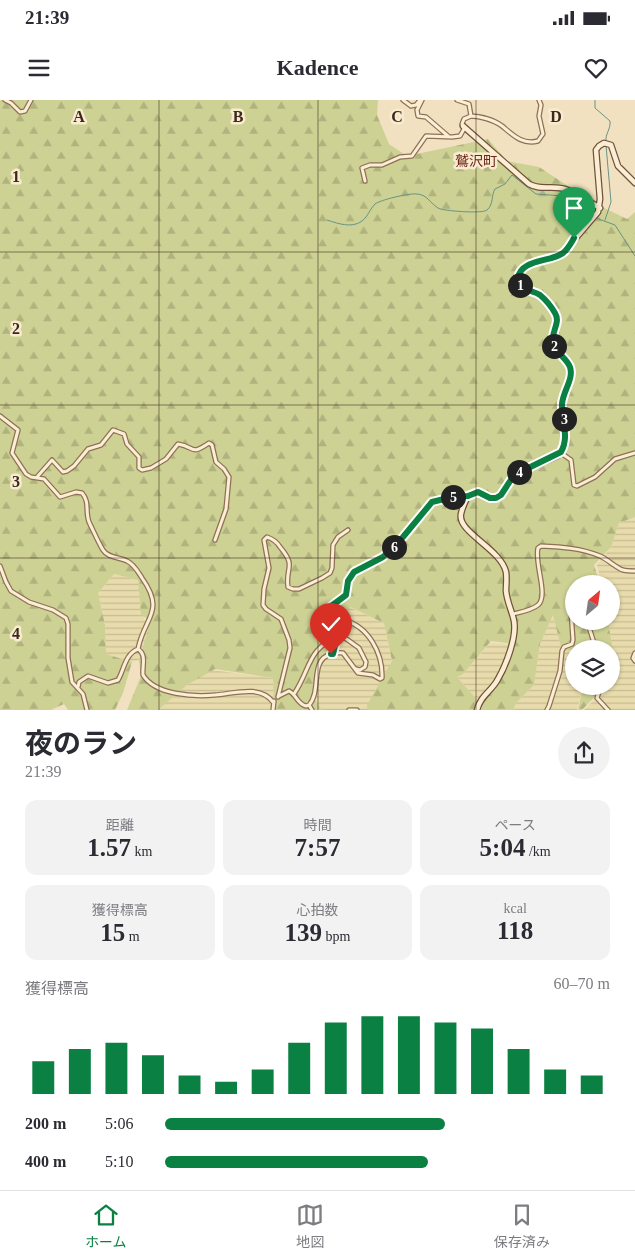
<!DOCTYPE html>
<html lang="ja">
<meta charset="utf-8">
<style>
body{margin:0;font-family:"Times New Roman","Noto Sans JP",serif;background:#f2f2f3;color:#2b2b33;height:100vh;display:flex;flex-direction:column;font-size:19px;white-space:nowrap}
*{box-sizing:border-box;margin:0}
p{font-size:16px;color:#7c7c81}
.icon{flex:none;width:28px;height:28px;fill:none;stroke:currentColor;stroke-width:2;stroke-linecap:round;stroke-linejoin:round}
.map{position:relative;height:610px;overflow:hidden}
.panel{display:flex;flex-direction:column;background:#fff;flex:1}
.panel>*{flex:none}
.needle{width:32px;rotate:29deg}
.controls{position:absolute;left:565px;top:475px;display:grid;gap:10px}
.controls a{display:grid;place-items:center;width:55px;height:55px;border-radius:50%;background:#fff;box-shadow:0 1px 4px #0004;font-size:25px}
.pin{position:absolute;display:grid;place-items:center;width:42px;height:42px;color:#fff;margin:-51px -21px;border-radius:50% 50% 50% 0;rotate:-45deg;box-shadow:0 0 5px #0007}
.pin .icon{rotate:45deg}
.km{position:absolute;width:25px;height:25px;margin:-12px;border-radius:50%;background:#222;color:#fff;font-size:14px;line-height:25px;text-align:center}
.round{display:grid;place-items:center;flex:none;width:52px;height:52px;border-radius:26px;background:#f2f2f3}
.overview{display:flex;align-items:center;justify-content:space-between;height:85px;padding:0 25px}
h1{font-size:28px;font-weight:700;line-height:38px}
.figures{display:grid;grid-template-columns:repeat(3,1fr);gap:8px;height:85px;padding:5px 25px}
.figures div{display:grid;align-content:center;border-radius:12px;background:#f2f2f3;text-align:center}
.figures b{font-size:25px;font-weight:700}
.figures small{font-size:14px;font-weight:400}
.figures p{font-size:14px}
.chart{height:140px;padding:10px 25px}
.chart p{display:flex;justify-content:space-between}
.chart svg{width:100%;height:90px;margin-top:5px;stroke:#0b8043;stroke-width:6}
ul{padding:0 25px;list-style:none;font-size:16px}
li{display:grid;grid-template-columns:80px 60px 1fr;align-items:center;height:38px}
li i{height:12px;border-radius:6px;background:#0b8043}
.status{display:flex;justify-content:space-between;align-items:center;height:35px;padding:0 25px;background:#fff;direction:ltr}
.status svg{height:14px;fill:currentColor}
header{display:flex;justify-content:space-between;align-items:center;height:65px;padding:0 25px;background:#fff;font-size:22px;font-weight:700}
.tabs{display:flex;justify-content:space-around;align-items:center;height:70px;border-top:1px solid #e1e1e2;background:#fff;font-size:14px;color:#7c7c81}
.tabs a{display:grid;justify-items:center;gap:2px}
.tabs .active{color:#0b8043}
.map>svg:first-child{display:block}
</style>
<div class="status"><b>21:39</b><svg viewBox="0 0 49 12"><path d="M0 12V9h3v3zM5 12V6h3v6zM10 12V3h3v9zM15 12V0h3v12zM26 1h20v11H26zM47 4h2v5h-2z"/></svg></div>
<header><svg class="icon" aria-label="menu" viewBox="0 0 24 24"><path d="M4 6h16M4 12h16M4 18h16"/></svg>Kadence<svg class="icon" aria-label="heart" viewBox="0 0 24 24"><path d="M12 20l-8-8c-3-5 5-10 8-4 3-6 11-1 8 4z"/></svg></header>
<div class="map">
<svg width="635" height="610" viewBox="0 0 635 610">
<defs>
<pattern id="farmland-rules" width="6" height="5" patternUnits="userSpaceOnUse" patternTransform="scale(1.25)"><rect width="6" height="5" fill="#e8dcac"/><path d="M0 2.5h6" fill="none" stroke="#c8bd93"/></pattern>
<pattern id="forest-firs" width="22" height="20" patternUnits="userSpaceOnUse" patternTransform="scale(1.25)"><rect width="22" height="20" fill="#cdd193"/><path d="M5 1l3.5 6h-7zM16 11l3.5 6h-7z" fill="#b1b37e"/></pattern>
</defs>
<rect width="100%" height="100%" fill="#f2e1c0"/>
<!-- farmland -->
<path fill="url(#farmland-rules)" d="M635 417V610H584L608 586H611V583L617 577 608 521H611V484H602L597 465 611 447 619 423Z
M114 474 138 480 143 515 148 529 139 560 132 562 106 554 105 525 98 493Z
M349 507 384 523 392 562 368 610H322L313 599 320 567Z
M553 515 562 550 574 549V586H583L577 610H513L516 603 534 585 540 544Z
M490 543 510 544 491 590 479 602 457 577 463 574Z
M212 570 273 578 274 610H153L187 585Z"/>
<!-- forest -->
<path fill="url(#forest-firs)" d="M0 0H378L377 15 389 44 407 56 488 39 507 61 539 67 594 103 627 119 635 112V417L619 423 611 447 594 465 600 484H574V521H608L617 575 611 580V549H590V547L562 551 553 515 540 544 534 585 516 603 513 610H481L485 598 496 589 515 547 507 543 491 541 463 574 457 577 479 602 475 610H368L367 605 392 561 384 523 350 507 317 572 314 598 322 610H274L273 578 215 569 187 585 158 610H127L141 576 139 560 148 529V520L141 514 138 480 114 474 98 493 105 525 106 554 132 562 123 593 115 610H68L64 604 51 610H0Z
M583 586H605L582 610H578Z"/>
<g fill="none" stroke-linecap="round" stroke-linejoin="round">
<!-- stream -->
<path stroke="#699386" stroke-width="1" d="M595 0V8L610 21C611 29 605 34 606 41
M596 118 615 125 635 156
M327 120C339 124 356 130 366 117 369 113 371 108 375 104 380 100 409 93 416 94 427 94 430 103 438 108 442 111 483 114 487 110 494 104 491 95 495 89L505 84 512 75 536 94 564 96 570 100 581 115 591 117
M605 120 611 102 606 45"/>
<!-- street casing -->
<g stroke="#8d7156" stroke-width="5.5">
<path id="street" d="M5 0 11 3 20 12 25 11 31 0
M403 0 411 6 416 5 420 0
M422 0 417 10 418 16 426 17 448 36
M457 0 469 4 471 16
M365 81 362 68 370 65H382L400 57 412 56 426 36 452 37 460 36 464 29 462 24 464 19 471 16C480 16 494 20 502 26 513 35 522 45 538 41L543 34 539 16 541 5 539 0
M0 316 18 330 12 353 26 374 31 377 44 379 60 397 76 392 82 393C90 402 85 411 89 422 92 428 99 444 103 450 108 458 119 457 127 461 134 464 138 472 142 478 166 512 144 517 138 549 125 554 124 570 118 580L108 583 88 576 79 582 78 587
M561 353 571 360 574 385 577 386 595 377 615 359 635 353
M37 377 52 360 63 372 67 371 74 366 88 349 101 345 113 330 124 334 127 344 139 357V368L142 370 151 368 166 359 178 344C196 347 190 356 209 343L212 345 216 362 224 369 229 377 226 409 215 440
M0 466 6 482 11 491 29 502 53 510 66 518 68 524V558L72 582 83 594 87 610
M513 514C521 512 532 510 538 505 549 496 534 463 538 448L541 446C561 447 581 448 600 456 607 459 618 469 623 470 627 471 631 471 635 471
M587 521 596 549
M138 549C147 555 142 566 143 575 155 595 194 597 215 595 233 594 260 584 273 602
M635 553 633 558 635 561
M333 554 337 538
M356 569 360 570 365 567 366 562 359 548 341 535 331 516 330 507 345 495 347 481 355 472 383 457 403 437 431 402 452 397 468 396
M601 586 597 598 608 610
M294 594C312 567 306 549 341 535
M279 596 289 591C297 595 297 604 306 606L309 605
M278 597 290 548 289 540 281 519 266 509 263 505 264 489 269 468 264 440 267 437C273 439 277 442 280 447 297 467 285 467 288 487L293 489H299L322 478 330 473 332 468 333 445 338 437 348 430
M309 605C322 591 309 560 331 554 336 553 338 552 343 553L358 573 373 575 380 579 382 578C383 554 369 526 343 520L339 531
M309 605 312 610
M273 610 274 601
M349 610H357
M547 610 549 606 560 571 562 551 564 547 572 544 573 540 570 497 574 493"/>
</g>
<!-- secondary casing -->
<g stroke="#6f5239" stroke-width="7">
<path id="secondary" d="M463 26 529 84C539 90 549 86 560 88 574 90 588 101 600 108
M477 610C480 596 492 591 498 579 506 565 517 537 514 521 512 511 507 502 506 491 506 485 507 479 506 472 501 449 457 432 461 414 462 408 465 402 468 396L478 392 490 398H496L504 391 514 375 557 356C573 343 562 322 562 305 562 292 573 281 570 268 568 257 556 254 553 244 550 234 561 225 556 214 553 208 545 198 538 194 528 188 505 186 525 167L563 153 598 112 600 99 596 50 599 46 604 43 611 45 618 66 635 83"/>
</g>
<!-- street -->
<use href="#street" stroke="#fceed4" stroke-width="3"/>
<!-- secondary -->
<use href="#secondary" stroke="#fceed4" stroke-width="4.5"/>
</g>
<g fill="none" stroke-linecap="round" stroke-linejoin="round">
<!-- route casing -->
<g stroke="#fff" stroke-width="10">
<path id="route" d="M331 554H333L337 537 341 536 331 516 330 507 346 495 348 481 354 472 383 457 403 437 432 402 452 397 468 396 478 392 490 398H496L501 395 514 375 561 352C570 336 561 321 562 304 563 291 574 279 570 267 566 257 554 252 553 242 551 231 561 223 555 213 551 206 546 200 540 195 533 190 516 190 518 178 521 159 551 162 563 153 568 149 571 143 574 138"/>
</g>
<!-- route -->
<use href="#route" stroke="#0b8043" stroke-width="6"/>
</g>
<!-- grid -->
<path fill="none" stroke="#3b291c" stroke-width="1" stroke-opacity="0.55" d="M159 0V610M318 0V610M476 0V610M0 152H635M0 305H635M0 458H635"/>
<g text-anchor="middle" stroke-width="5" stroke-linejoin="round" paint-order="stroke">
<!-- neighbourhood labels -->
<g font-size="14" fill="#6c2517" stroke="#f9ebd0">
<text x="476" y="66">鷲沢町</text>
</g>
</g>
<g font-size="16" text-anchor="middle" font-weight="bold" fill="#3b291c" stroke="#f9ebd0" stroke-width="5" stroke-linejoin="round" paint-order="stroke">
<text x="79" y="22">A</text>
<text x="238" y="22">B</text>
<text x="397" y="22">C</text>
<text x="556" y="22">D</text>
<text x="16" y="82">1</text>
<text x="16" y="234">2</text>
<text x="16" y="387">3</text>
<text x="16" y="539">4</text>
</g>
</svg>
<div class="controls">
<a><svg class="needle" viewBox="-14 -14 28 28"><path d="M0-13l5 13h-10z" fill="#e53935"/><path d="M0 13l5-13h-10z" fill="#7c7c81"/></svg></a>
<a><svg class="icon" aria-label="layers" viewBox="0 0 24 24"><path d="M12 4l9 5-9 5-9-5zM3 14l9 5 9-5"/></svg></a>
</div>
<div class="pin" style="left:574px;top:138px;background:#1e9e55"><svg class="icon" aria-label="arrive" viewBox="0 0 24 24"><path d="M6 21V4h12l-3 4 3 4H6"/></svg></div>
<div class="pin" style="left:331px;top:554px;background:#d93025"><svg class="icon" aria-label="check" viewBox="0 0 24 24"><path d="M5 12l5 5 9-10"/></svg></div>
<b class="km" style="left:520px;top:185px">1</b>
<b class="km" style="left:554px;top:246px">2</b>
<b class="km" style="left:564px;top:319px">3</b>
<b class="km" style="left:519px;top:372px">4</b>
<b class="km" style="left:453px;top:397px">5</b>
<b class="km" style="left:394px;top:447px">6</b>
</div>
<section class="panel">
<div class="overview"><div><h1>夜のラン</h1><p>21:39</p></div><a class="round"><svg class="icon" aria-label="share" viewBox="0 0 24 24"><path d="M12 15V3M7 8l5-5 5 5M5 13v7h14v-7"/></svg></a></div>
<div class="figures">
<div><p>距離</p><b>1.57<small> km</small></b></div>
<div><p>時間</p><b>7:57</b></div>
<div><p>ペース</p><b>5:04<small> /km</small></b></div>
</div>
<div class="figures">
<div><p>獲得標高</p><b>15<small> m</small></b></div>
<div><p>心拍数</p><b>139<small> bpm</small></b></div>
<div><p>kcal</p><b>118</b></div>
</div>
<div class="chart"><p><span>獲得標高</span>60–70 m</p>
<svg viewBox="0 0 160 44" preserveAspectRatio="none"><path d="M5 44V28M15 44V22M25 44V19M35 44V25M45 44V35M55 44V38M65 44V32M75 44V19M85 44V9M95 44V6M105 44V6M115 44V9M125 44V12M135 44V22M145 44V32M155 44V35"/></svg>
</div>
<ul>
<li><b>200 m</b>5:06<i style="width:63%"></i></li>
<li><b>400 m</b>5:10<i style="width:59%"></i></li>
</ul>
</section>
<nav class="tabs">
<a class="active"><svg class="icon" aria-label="home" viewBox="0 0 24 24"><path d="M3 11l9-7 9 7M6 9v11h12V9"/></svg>ホーム</a>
<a><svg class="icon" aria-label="map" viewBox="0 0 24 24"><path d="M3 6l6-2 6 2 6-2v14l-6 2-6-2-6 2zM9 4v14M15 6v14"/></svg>地図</a>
<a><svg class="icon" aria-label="saved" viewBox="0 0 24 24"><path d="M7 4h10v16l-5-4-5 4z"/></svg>保存済み</a>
</nav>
